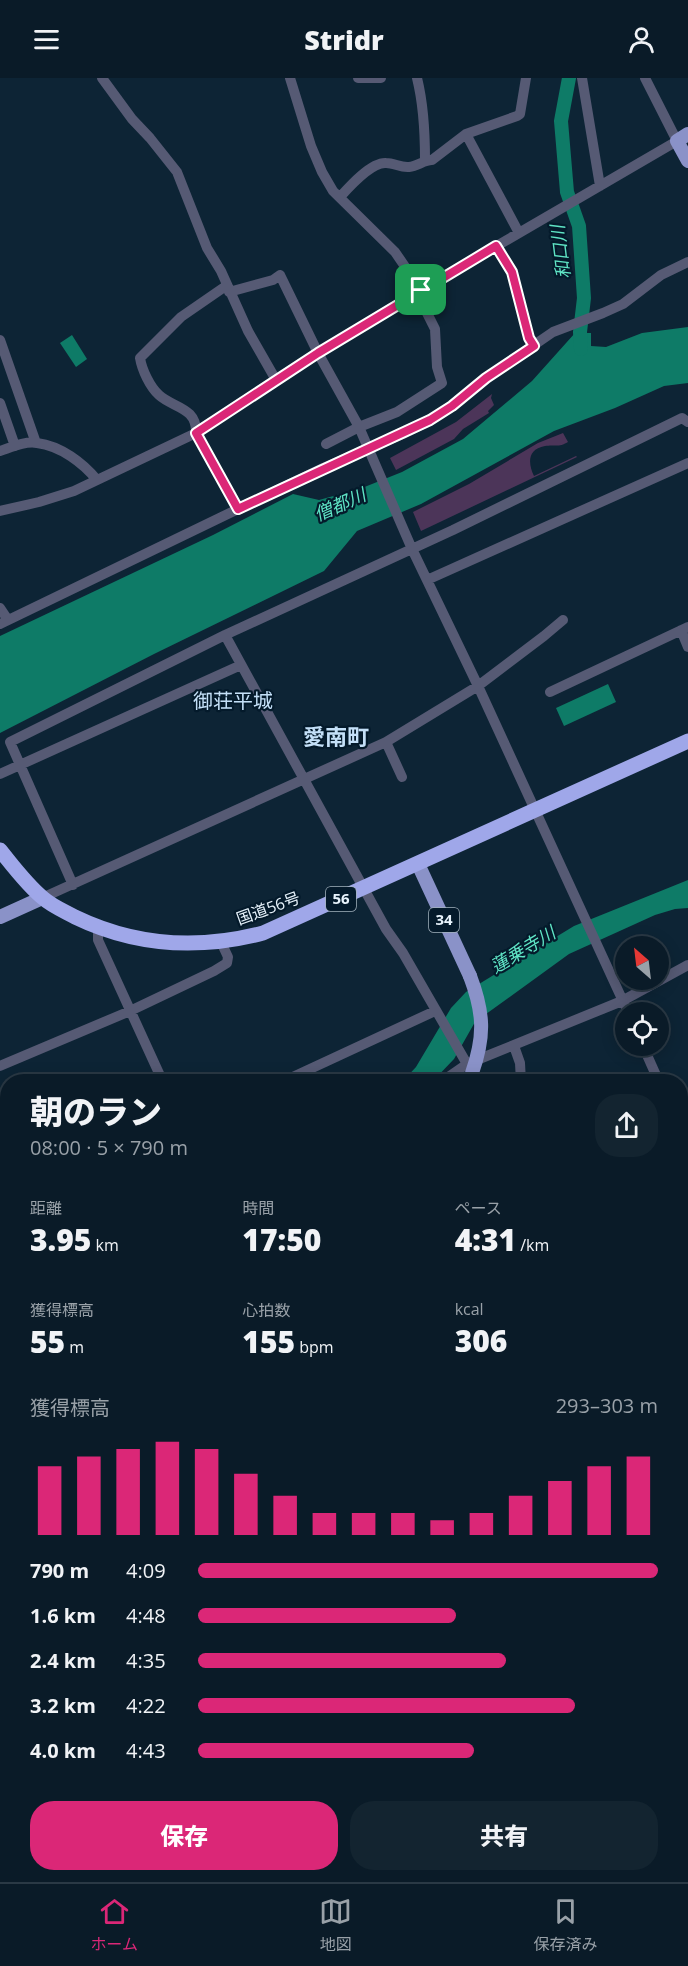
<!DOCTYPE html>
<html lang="ja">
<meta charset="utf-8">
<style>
body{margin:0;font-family:"Open Sans","Noto Sans JP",sans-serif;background:#132430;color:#f1f3f6;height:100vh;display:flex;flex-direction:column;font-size:22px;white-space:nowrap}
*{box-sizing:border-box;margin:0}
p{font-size:20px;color:#99a1a8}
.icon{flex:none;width:33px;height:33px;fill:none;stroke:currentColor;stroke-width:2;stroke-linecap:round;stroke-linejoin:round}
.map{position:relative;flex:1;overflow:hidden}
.drawer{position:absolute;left:0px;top:996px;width:688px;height:808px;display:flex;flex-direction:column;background:#0a1b28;border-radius:24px 24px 0 0;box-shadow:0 3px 15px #0003,0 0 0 2px #2a3945}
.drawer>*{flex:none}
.needle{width:39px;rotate:332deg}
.fabs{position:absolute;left:615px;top:858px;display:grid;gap:12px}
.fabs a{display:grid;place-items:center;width:54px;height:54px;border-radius:50%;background:#0a1b28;box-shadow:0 3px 15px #0003,0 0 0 2px #2a3945;font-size:30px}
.pin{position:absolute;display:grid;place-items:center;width:51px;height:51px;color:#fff;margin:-26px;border-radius:12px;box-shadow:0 3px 9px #0006}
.round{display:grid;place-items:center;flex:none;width:63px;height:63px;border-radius:24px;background:#132430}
.head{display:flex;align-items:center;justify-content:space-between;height:102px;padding:0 30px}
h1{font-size:33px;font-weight:800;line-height:45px}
.stats{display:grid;grid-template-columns:repeat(3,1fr);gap:9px;height:102px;padding:6px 30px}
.stats div{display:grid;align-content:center}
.stats b{font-size:30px;font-weight:800}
.stats small{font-size:16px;font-weight:400}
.stats p{font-size:16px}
.chart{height:168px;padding:12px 30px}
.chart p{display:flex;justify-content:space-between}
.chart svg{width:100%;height:108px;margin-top:6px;stroke:#db2777;stroke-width:6}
.primary-button{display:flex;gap:12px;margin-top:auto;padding:12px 30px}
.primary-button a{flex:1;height:69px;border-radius:24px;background:#db2777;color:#fff;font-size:24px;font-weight:800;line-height:69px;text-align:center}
.primary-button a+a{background:#132430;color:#f1f3f6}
ul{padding:0 30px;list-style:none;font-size:20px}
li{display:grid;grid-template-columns:96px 72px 1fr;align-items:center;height:45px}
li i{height:15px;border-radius:8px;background:#db2777}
header{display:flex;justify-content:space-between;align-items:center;height:78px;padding:0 30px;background:#0a1b28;font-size:27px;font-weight:800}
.tab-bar{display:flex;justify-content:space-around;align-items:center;height:84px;border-top:2px solid #2a3945;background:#0a1b28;font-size:16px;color:#99a1a8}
.tab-bar a{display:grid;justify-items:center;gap:3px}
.tab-bar .current{color:#db2777}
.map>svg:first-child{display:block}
</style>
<header><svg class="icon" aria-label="menu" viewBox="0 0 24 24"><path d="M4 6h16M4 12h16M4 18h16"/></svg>Stridr<svg class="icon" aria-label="person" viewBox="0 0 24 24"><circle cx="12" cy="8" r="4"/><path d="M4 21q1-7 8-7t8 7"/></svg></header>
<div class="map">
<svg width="688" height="1804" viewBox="0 0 688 1804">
<rect width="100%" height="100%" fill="#0d2435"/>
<!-- green -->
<path fill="#4c3559" d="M492 316 491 320 494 327 488 333 489 335 463 351 454 361 396 392 390 380 456 344Z
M563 355 568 364C558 370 555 366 545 368 527 371 528 386 534 398L576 378 577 379 421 453 413 434 469 406 538 365Z
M681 1272 688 1278V1527L681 1535Z
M681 1562 688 1563V1804H188L186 1797H681Z
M58 1797H141L142 1804H56Z"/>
<!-- water -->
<path fill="#0e7b67" d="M688 249V305L664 308 615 330 554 353 421 426 357 453 324 493 154 576 0 655V558L213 457 293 416 319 422 362 410 402 394 463 361 532 303 575 255H591V268L606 269 642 255Z
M72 257 87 281 76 289 60 265Z
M608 606 616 624 564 648 556 630Z
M688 802V830L675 831 655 837 569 876 475 944 454 981 433 1003 402 1004 416 989 451 930 466 914 574 848Z"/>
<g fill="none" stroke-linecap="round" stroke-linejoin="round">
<!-- river -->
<path stroke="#0e7b67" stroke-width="14" d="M569 0 561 43 567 114 579 148 584 220 580 254 581 271"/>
<!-- minor -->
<path stroke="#565a74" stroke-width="10" d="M102 0 132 41 150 60 177 94 207 170 221 193 248 253 276 302
M290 0 311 68 322 94 333 113 395 174 421 212
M358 0H381
M417 0C424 28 425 54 425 82
M582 0 600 108
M466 56 519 155
M340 119C349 109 371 84 386 85 394 85 401 90 409 89 418 88 424 82 432 82L466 56 517 38 520 36 526 0
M496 168 512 194 529 260 534 268
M227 210H223L181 239 140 280C142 292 150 309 159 317 173 330 197 329 196 355L238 431
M229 214 273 202 280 197 318 275 359 349 412 471 478 608 628 934
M0 262 36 365
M0 325 15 368
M326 366 359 349 397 334 442 305 437 289 435 251 417 215
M0 373C12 369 25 363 37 365 61 368 83 385 97 402
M0 433 39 424 74 413 196 355 318 275 421 212 677 63 645 0
M427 502 688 385
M0 530 8 542
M0 546 323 390 403 356 430 342 452 328 486 300 553 254 603 235 623 226 661 197 688 184
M681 552 688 569
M225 557 386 851 403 875 467 986
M550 614 688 549
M386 664 402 699
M0 696 241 587
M73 807 10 664 225 557 453 452 682 340 688 344
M42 820 386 664 478 608 544 558 563 542
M98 850V862L163 1004
M514 968 520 985 521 1004
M643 968 659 1004
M0 988 130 933 214 893 227 885 228 879 221 864
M282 1004 435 933
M441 1004 467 986 622 923 688 887
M681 1033 688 1041
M0 1133 8 1130
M681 1235 688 1238
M0 1258 8 1275
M0 1297 8 1291
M0 1583 8 1588
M0 1616 8 1614
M182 1797 185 1804"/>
<!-- major -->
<path stroke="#8a92c8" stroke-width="14" d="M688 56 677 63 688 83
M418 786 470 898
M0 839 42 820
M334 1797 339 1804"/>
<!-- highway -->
<path stroke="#9fa7e9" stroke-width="15" d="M0 772C13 788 27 807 43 820 52 828 64 833 75 839 135 868 198 872 263 855L688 663"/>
<!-- major-bridge -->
<path stroke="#8a92c8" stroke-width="14" d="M470 898C484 935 485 958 472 995"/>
</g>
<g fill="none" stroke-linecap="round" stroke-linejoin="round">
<!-- route casing -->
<g stroke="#fff" stroke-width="12">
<path id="route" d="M496 168 512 194 529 260 534 268 486 300 452 328 430 342 238 431 196 355 318 275Z"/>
</g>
<!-- route -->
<use href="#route" stroke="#db2777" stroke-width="8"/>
</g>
<g text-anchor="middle" stroke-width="4.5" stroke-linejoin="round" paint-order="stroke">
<!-- shield labels -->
<g fill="#041a2b" stroke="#a3b2bd" stroke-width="1.5">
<rect x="326" y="809" width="30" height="24" rx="4.5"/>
<rect x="429" y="830" width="30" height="24" rx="4.5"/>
</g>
<g font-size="15" font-weight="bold" fill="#e7f3fc">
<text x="341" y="826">56</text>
<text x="444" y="847">34</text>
</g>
<!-- street labels -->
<g font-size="16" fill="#e7f3fc" stroke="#041a2b">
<text transform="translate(268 830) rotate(-20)" y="6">国道56号</text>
</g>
<!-- water labels -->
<g font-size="18" font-style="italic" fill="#5fe4c5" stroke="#041a2b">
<text transform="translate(561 174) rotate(-97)" y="6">和口川</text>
<text transform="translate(340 427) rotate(-24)" y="6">僧都川</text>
<text transform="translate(523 872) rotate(-31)" y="6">蓮乗寺川</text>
</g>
<!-- quarter labels -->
<g font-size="20" fill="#c4e0f8" stroke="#041a2b">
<text x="233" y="630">御荘平城</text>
</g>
<!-- district labels -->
<g font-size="22" font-weight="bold" fill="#c4e0f8" stroke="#041a2b">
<text x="336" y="667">愛南町</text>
</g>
</g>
</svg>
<div class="fabs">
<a><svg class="needle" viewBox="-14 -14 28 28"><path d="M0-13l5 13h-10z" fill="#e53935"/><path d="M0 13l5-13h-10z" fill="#99a1a8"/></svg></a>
<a><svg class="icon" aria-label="locate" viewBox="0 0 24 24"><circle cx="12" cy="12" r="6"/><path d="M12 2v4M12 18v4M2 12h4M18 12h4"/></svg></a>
</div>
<div class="pin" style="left:421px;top:212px;background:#1e9e55"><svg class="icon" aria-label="arrive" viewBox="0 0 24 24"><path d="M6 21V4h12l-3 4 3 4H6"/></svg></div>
<section class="drawer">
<div class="head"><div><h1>朝のラン</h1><p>08:00 · 5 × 790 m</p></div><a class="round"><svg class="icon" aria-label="share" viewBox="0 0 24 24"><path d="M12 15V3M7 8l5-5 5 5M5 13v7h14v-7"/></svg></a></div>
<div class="stats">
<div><p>距離</p><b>3.95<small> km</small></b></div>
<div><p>時間</p><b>17:50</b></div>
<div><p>ペース</p><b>4:31<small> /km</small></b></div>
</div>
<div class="stats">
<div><p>獲得標高</p><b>55<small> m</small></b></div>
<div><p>心拍数</p><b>155<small> bpm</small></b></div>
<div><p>kcal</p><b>306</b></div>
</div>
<div class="chart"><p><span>獲得標高</span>293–303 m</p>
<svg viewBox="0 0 160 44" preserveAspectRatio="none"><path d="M5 44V16M15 44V12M25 44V9M35 44V6M45 44V9M55 44V19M65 44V28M75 44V35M85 44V35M95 44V35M105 44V38M115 44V35M125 44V28M135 44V22M145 44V16M155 44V12"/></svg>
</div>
<ul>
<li><b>790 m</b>4:09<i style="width:100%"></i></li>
<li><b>1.6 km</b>4:48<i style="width:56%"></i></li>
<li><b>2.4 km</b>4:35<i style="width:67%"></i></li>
<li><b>3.2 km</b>4:22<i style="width:82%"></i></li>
<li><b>4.0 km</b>4:43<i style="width:60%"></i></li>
</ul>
<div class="primary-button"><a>保存</a><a>共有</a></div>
</section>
</div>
<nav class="tab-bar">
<a class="current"><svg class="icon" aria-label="home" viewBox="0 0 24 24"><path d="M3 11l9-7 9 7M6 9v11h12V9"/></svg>ホーム</a>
<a><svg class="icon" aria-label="map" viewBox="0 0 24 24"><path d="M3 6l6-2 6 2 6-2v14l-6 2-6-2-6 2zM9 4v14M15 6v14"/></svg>地図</a>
<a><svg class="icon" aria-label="saved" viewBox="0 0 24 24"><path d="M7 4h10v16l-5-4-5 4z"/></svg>保存済み</a>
</nav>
